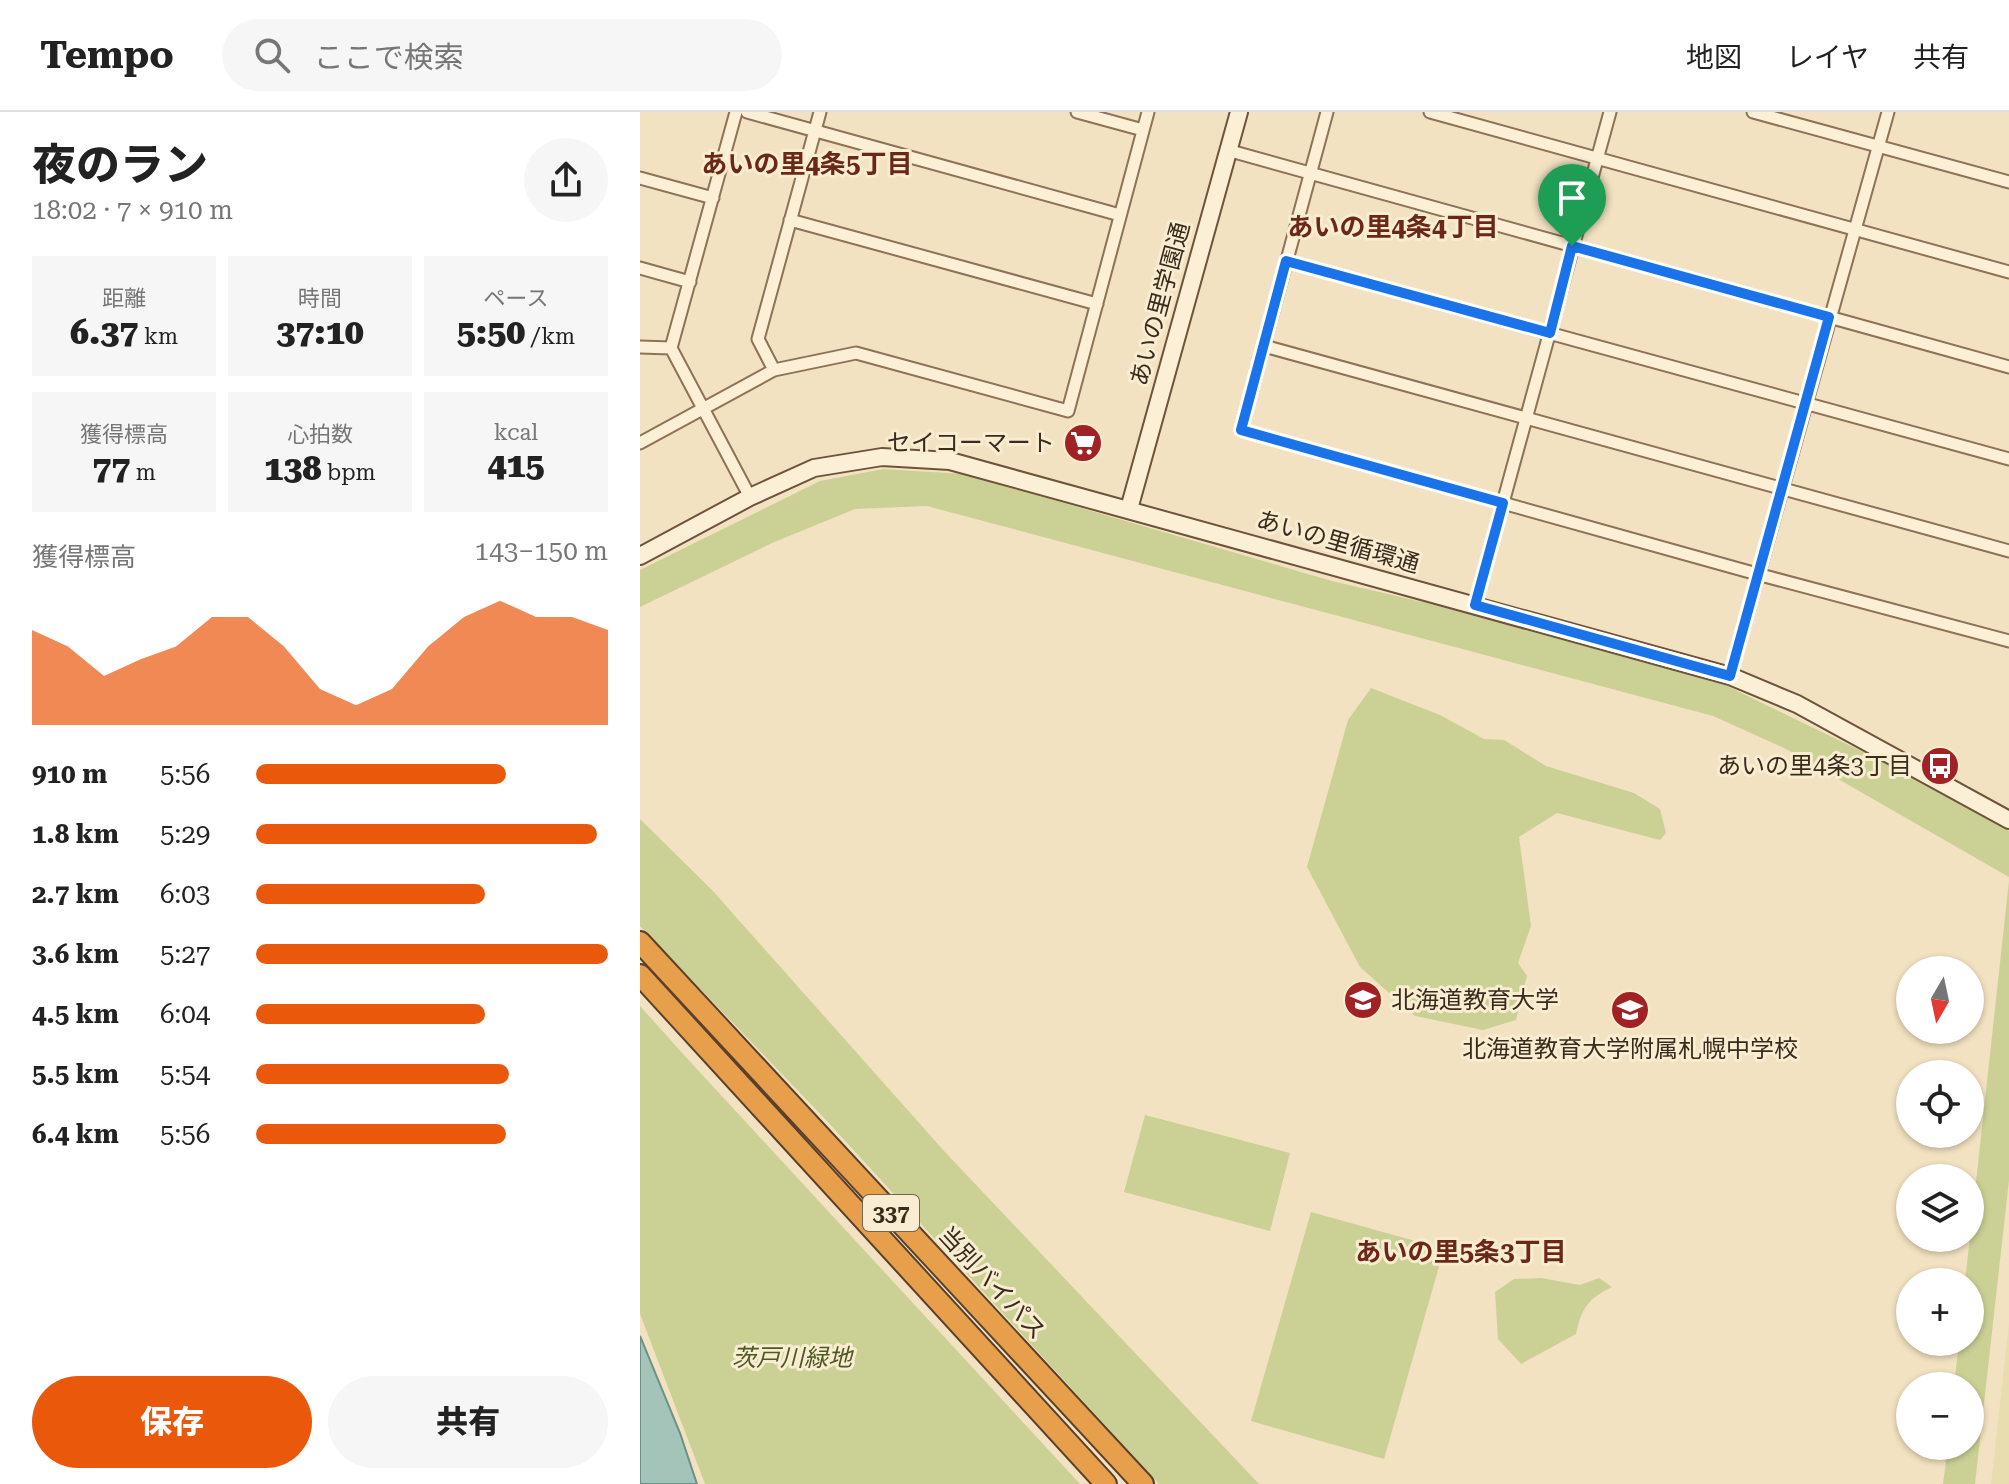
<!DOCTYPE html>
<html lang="ja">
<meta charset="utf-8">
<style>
body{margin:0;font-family:"Roboto Serif","Noto Sans JP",serif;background:#f6f6f6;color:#222;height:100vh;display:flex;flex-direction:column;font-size:30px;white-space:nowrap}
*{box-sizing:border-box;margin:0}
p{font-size:26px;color:#767676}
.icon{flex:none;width:44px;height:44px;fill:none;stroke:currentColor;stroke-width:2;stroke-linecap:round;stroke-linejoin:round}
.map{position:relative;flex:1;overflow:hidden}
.drawer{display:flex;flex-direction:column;background:#fff;width:640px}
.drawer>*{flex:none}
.needle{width:52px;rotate:189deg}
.buttons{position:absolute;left:1256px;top:844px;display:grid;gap:16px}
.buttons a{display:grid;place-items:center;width:88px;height:88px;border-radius:50%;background:#fff;box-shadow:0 2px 6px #0004;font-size:40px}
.pin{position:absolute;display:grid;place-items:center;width:68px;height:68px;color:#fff;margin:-82px -34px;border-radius:50% 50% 50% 0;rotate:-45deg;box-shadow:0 0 8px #0007}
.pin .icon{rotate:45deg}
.round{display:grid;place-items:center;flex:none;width:84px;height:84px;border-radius:42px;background:#f6f6f6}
.summary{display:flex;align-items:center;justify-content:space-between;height:136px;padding:0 32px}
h1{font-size:44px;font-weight:800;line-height:60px}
.stats{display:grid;grid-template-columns:repeat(3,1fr);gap:12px;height:136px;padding:8px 32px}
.stats div{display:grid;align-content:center;border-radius:0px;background:#f6f6f6;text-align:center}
.stats b{font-size:34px;font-weight:800}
.stats small{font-size:22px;font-weight:400}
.stats p{font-size:22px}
.chart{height:224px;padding:16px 32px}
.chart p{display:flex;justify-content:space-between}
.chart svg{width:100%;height:144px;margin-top:8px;fill:#ea580c;opacity:.7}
.action{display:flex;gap:16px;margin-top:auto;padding:16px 32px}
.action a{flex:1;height:92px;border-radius:48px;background:#ea580c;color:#fff;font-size:32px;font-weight:800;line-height:92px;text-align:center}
.action a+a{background:#f6f6f6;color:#222}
ul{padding:0 32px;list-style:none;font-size:26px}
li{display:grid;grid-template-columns:128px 96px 1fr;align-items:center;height:60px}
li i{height:20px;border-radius:10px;background:#ea580c}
header{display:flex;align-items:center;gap:48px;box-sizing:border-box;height:112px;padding:0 40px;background:#fff;border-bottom:2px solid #e0e0e0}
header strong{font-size:38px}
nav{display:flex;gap:44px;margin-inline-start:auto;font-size:28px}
.search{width:560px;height:72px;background:#f6f6f6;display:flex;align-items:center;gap:20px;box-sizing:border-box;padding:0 28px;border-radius:44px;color:#767676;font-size:30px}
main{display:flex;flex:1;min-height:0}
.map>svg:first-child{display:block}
</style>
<header>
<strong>Tempo</strong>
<div class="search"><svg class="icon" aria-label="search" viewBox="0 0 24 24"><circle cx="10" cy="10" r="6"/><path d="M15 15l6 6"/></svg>ここで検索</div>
<nav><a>地図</a><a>レイヤ</a><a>共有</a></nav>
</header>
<main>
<section class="drawer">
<div class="summary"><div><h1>夜のラン</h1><p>18:02 · 7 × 910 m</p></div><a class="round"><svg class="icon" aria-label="share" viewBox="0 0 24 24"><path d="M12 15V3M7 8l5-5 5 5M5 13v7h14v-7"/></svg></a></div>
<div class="stats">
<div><p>距離</p><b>6.37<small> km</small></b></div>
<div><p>時間</p><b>37:10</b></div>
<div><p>ペース</p><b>5:50<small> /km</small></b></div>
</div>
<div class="stats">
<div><p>獲得標高</p><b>77<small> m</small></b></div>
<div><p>心拍数</p><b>138<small> bpm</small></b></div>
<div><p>kcal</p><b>415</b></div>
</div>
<div class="chart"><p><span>獲得標高</span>143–150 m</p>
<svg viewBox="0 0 160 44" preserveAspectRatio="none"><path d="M0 44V15L10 20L20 29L30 24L40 20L50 11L60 11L70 20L80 33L90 38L100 33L110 20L120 11L130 6L140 11L150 11L160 15V44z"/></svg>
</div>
<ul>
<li><b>910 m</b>5:56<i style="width:71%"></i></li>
<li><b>1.8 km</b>5:29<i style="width:97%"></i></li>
<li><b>2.7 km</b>6:03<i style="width:65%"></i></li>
<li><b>3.6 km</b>5:27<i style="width:100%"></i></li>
<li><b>4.5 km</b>6:04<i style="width:65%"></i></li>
<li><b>5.5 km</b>5:54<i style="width:72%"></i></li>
<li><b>6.4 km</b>5:56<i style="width:71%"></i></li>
</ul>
<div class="action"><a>保存</a><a>共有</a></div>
</section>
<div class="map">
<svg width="1369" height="1372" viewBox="0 0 1369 1372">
<rect width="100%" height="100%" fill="#f2e2c1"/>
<!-- farmland -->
<path fill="#e8ddae" d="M1369 1211V1372H1351Z"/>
<!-- green -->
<path fill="#cbd194" d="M243 357 324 362 692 469 791 492 1083 572 1246 651 1369 719V765L1144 636 1073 604 287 394 215 397 132 431 0 495V458L180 369Z
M731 576 800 603 844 627 864 628 906 654 994 681 1020 697 1026 721 1020 728 917 701 879 725 891 814 878 851 887 864 876 908 843 918 775 904 720 855 667 755 708 608Z
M0 707 72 778 305 1040 619 1372H519L186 1008 0 814Z
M1369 769V1068L1335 1372H1303L1308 1334H1330V1274H1314L1319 1230H1330V1170H1325Z
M0 894 44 943 440 1372H65L0 1202Z
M505 1003 650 1041 630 1119 484 1080Z
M671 1100 804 1137 744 1347 611 1309Z
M901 1166 940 1173 959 1166 972 1175C948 1187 942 1195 936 1222L881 1252 858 1227 855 1180 874 1167Z"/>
<!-- water -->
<path fill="#a4c4ba" stroke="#6a9388" stroke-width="2" d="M0 1224 40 1321 57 1372H0Z"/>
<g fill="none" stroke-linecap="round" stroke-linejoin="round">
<!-- street casing -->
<g stroke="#8d7257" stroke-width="15">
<path id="street" d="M96 0 31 236 110 385
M107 0 480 103
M437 0 503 18
M687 0 601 318 1117 462 1369 529
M790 0 1369 160
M1113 0 1369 70
M587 38 1369 255
M0 66 73 86
M150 108 457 192
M646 149 1369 347
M0 156 50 170
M624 234 1369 439
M0 235 31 236
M134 258 118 227 180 0
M0 331 134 258 216 241 428 299 508 0
M835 493 970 0
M1090 564 1248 0"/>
</g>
<!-- secondary casing -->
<g stroke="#6e533a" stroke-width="20">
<path id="secondary" d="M489 397 599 0
M0 444 110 385 174 356 242 345 310 349 1090 564 1157 592 1369 708"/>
</g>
<!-- highway casing -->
<g stroke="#5a402c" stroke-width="24">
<path id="highway" d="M0 830 503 1372
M0 863 466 1372"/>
</g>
<!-- street -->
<use href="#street" stroke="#fbefd5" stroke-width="11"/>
<!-- secondary -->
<use href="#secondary" stroke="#fbefd5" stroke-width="16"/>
<!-- highway -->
<use href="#highway" stroke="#e89f4b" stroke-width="20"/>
</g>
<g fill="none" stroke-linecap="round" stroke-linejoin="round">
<!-- route casing -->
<g stroke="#fff" stroke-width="16">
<path id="route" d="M932 134 1189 205 1090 564 835 493 863 391 601 318 646 149 910 221Z"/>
</g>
<!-- route -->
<use href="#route" stroke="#1a73e8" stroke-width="10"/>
</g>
<!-- icons -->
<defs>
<g id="supermarket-disc" transform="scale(2)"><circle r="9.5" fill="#a12225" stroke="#f8ecd1"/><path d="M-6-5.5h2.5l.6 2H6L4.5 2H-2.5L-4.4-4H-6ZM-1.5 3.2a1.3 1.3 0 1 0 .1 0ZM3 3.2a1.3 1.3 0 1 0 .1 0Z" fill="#fff"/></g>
<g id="bus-disc" transform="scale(2)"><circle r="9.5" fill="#a12225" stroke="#f8ecd1"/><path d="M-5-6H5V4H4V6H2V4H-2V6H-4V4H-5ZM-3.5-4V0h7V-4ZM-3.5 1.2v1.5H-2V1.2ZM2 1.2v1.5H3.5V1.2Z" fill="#fff"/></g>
<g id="university-disc" transform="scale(2)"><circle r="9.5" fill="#a12225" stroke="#f8ecd1"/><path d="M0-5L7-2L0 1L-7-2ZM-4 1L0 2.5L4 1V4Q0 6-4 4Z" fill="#fff"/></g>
<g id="school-disc" transform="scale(2)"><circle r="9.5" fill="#a12225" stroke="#f8ecd1"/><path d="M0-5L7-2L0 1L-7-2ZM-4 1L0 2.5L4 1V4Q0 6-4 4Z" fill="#fff"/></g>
</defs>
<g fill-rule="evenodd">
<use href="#supermarket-disc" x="443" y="331"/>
<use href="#bus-disc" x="1300" y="654"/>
<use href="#university-disc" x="723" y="888"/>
<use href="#school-disc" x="990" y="898"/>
</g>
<g text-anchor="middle" stroke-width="6" stroke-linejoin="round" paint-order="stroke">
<!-- shield labels -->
<rect fill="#f8ecd1" stroke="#746552" stroke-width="2" x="223" y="1083" width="56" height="36" rx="6"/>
<g font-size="22" font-weight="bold" fill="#3b2b1c">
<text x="251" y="1109">337</text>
</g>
<!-- street labels -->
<g font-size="24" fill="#3b2b1c" stroke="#f8ecd1">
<text transform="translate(520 192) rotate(-75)" y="8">あいの里学園通</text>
<text transform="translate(698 430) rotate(16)" y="8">あいの里循環通</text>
<text transform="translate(352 1171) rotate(47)" y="8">当別バイパス</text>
</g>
<!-- poi labels -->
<g font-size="24" fill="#3b2b1c" stroke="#f8ecd1" text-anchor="end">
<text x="415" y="339">セイコーマート</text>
<text x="1272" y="662">あいの里4条3丁目</text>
<text x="751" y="896" text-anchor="start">北海道教育大学</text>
<text x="990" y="945" text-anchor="middle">北海道教育大学附属札幌中学校</text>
</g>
<!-- park labels -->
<g font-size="24" font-style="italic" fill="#4c5921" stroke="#f8ecd1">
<text x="152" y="1254">茨戸川緑地</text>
</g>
<!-- neighbourhood labels -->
<g font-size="26" font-weight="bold" fill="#6b2818" stroke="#f8ecd1">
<text x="167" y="61">あいの里4条5丁目</text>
<text x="753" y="124">あいの里4条4丁目</text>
<text x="821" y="1149">あいの里5条3丁目</text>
</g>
</g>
</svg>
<div class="buttons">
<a><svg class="needle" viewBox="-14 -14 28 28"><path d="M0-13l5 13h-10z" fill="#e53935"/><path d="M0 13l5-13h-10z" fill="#767676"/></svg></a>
<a><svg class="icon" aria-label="locate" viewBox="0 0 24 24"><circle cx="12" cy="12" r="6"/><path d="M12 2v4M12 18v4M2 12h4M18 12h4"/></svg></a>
<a><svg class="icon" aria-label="layers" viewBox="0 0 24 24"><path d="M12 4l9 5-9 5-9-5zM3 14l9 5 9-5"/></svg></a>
<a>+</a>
<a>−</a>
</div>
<div class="pin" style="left:932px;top:134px;background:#1e9e55"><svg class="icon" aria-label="arrive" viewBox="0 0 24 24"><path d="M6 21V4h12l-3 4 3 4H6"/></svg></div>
</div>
</main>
